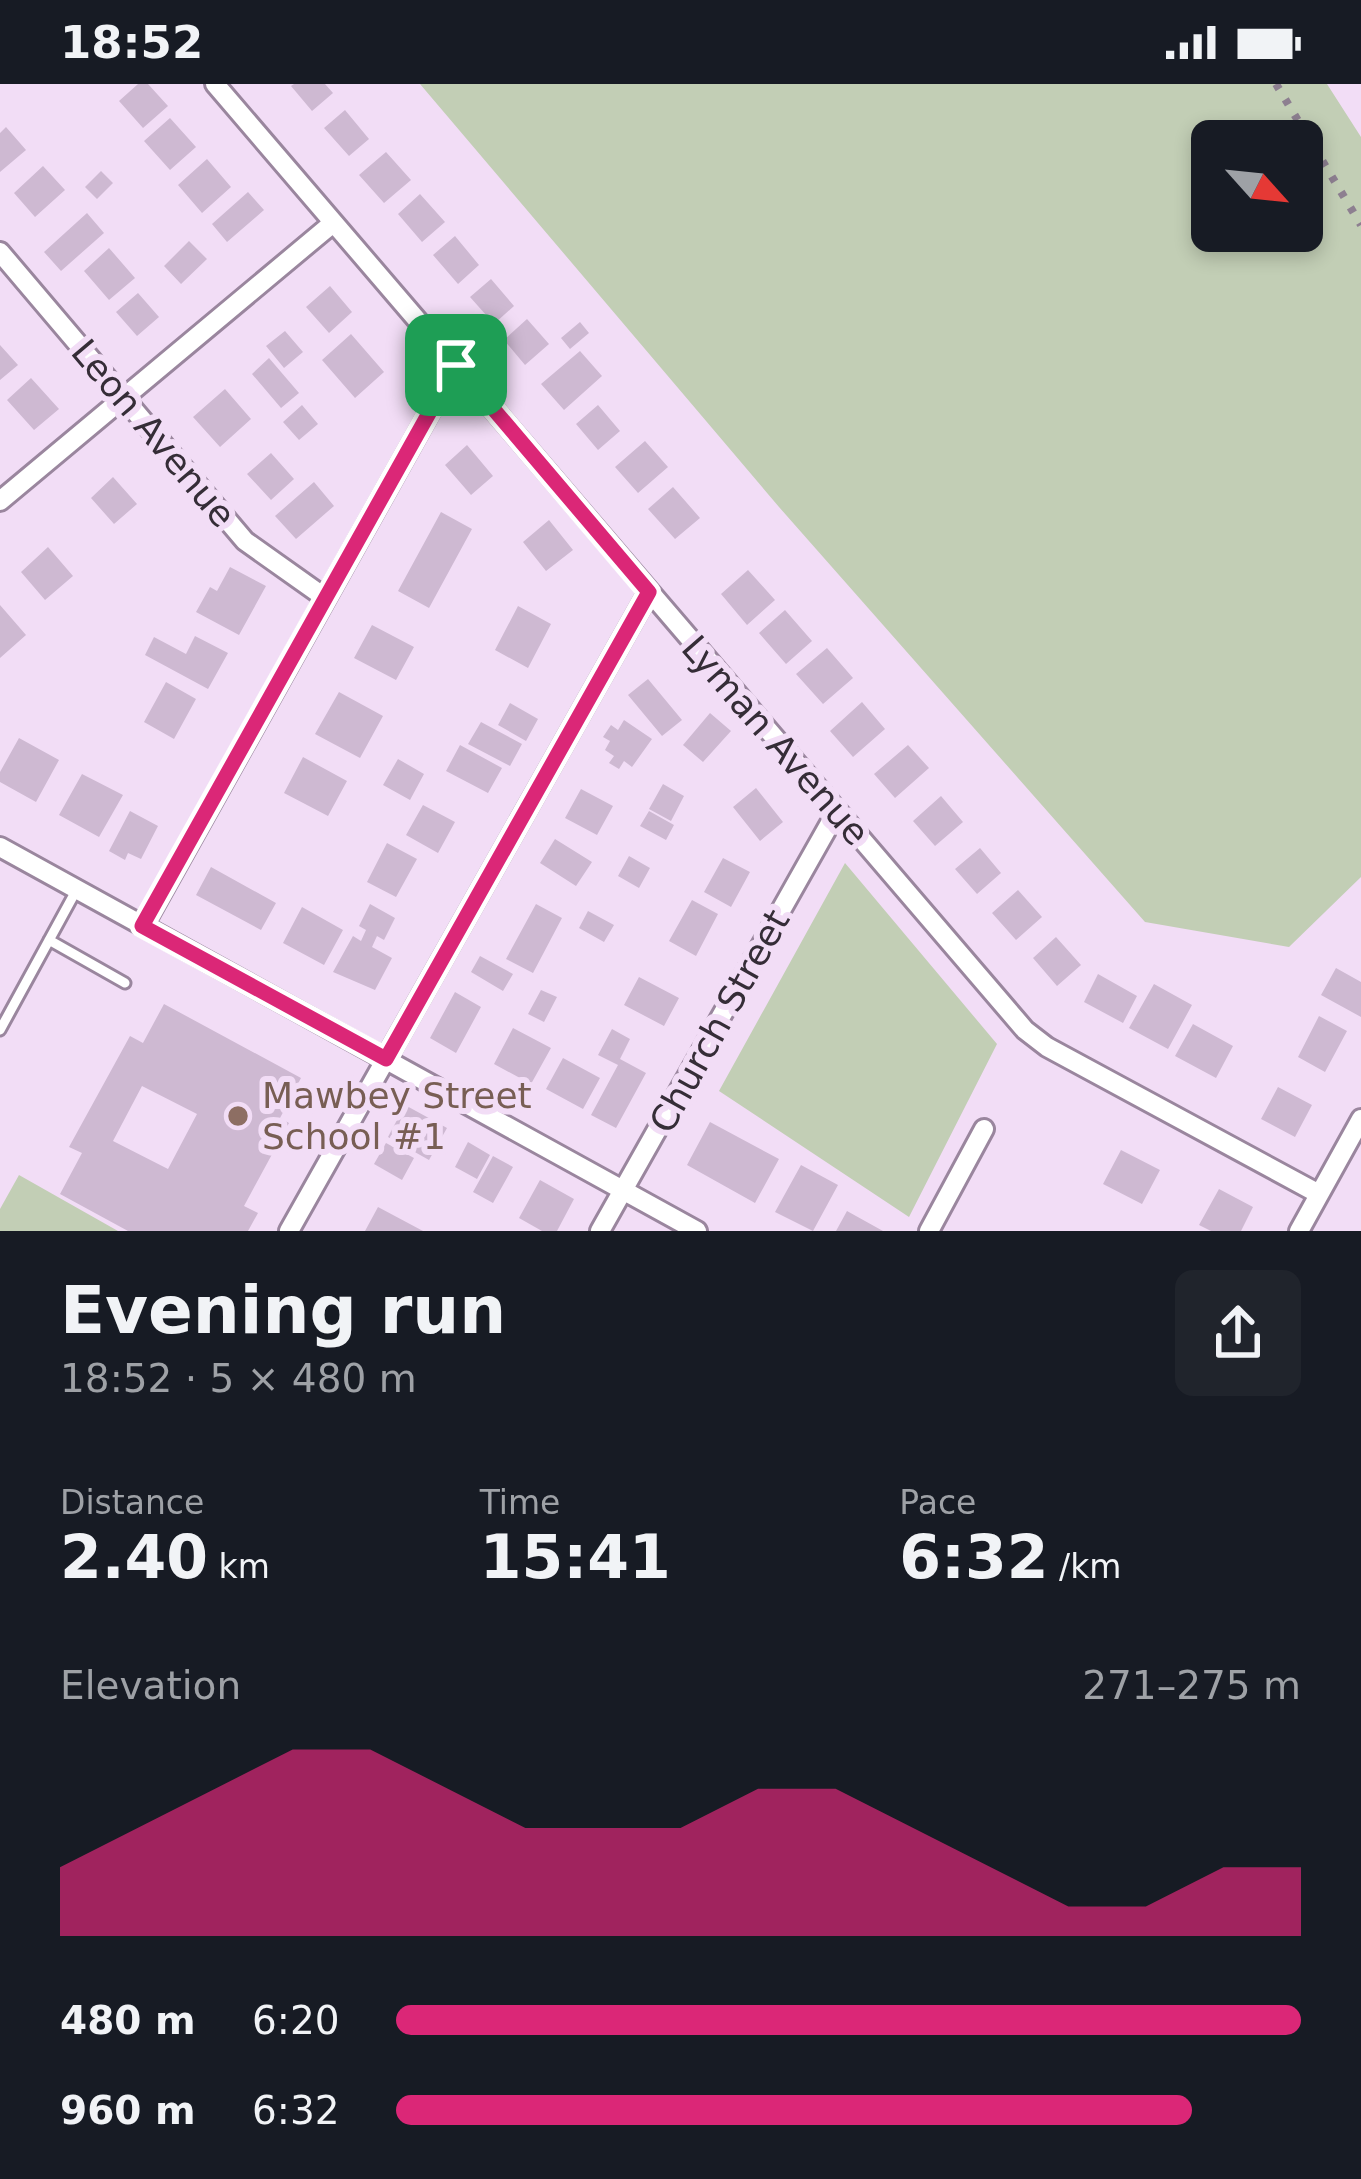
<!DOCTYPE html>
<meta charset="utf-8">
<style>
body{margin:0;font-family:"DejaVu Sans",sans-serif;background:#20242c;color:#f1f3f6;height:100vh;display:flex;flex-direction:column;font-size:45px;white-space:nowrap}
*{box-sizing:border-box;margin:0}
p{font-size:39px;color:#9ea1a6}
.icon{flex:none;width:66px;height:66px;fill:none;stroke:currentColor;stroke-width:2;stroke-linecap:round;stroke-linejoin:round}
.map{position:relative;height:1147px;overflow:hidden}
.side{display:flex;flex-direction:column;background:#171b24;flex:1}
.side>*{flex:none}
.needle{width:78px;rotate:117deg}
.buttons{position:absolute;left:1191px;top:36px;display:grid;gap:24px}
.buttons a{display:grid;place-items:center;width:132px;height:132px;border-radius:18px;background:#171b24;box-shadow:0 6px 18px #0003;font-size:60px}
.pin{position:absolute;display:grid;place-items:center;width:102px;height:102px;color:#fff;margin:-51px;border-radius:24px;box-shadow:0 6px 18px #0006}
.round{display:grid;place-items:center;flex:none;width:126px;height:126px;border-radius:18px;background:#20242c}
.head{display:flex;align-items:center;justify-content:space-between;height:204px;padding:0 60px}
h1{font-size:66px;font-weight:600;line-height:90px}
.stats{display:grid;grid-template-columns:repeat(3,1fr);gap:18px;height:204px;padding:12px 60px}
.stats div{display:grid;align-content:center}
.stats b{font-size:60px;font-weight:600}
.stats small{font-size:33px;font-weight:400}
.stats p{font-size:33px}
.chart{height:336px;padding:24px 60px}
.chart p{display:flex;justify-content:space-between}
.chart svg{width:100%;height:216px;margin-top:12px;fill:#db2777;opacity:.7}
ul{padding:0 60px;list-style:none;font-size:39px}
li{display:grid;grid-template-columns:192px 144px 1fr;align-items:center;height:90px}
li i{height:30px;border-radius:15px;background:#db2777}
.status{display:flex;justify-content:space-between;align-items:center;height:84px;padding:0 60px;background:#171b24;direction:ltr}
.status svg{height:33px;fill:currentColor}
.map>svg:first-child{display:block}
</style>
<div class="status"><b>18:52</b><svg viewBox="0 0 49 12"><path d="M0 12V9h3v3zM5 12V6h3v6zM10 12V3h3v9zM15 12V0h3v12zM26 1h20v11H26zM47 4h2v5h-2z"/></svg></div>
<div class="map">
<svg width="1361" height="1147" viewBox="0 0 1361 1147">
<rect width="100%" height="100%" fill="#f2ddf6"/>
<!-- green -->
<path fill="#c2ceb5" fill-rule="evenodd" d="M420 0H1327L1361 53V793L1289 863 1145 838 779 423ZM1212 57H1302V147H1212Z
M845 779 997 960 909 1133 719 1007Z
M19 1091 118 1147H0V1125Z"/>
<!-- building -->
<path fill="#ceb9d2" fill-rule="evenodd" d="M138 0H148L168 22 143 44 119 17Z
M294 0H325L333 9 312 27 291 2Z
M345 26 369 55 349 72 324 44Z
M170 34 196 63 170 86 144 57Z
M6 43 26 66 0 88V49Z
M386 68 411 96 384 119 359 91Z
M207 75 231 103 202 129 178 101Z
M43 82 65 106 35 133 14 109Z
M101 87 113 99 97 115 85 103Z
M248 108 264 126 227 158 212 140Z
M420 110 445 138 422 158 398 130Z
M87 129 104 149 61 187 44 168Z
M455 152 479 181 458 200 433 171Z
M189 157 207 175 181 200 164 182Z
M109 164 135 194 109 216 84 187Z
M491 195 514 222 494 240 470 213Z
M330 202 352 228 329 249 306 223Z
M138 209 159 233 137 252 116 228Z
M527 235 549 260 525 281 504 256Z
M580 238 589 249 570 265 561 254Z
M285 247 303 268 284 284 266 262Z
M351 250 384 288 355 314 322 276Z
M0 261 18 281 0 296Z
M580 267 602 292 564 326 541 300Z
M269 274 299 309 281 324 252 290Z
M31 294 59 325 34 346 7 316Z
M225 305 251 335 220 363 193 333Z
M302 321 318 340 299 356 283 338Z
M598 321 620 347 598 366 576 340Z
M645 357 668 383 638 409 615 383Z
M467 361 493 392 471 411 445 381Z
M271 369 294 395 271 416 247 390Z
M113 393 137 420 114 440 91 414Z
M314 398 334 422 296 455 275 432Z
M673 403 700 434 675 455 648 425Z
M441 428 472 445 429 524 398 507Z
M549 436 573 466 546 487 523 458Z
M48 463 73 492 45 516 21 488Z
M230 483 266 502 239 551 196 528 210 503 217 507Z
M748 486 775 516 747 541 721 510Z
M0 521 26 551 0 574Z
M518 522 551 540 528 584 495 566Z
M785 526 812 557 786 580 759 549Z
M372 541 414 563 396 596 354 574Z
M195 552 228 569 208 605 145 571 154 553 186 570Z
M827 564 853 594 823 620 796 590Z
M648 595 682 636 662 652 628 611Z
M166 598 196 615 174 655 144 638Z
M339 608 383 632 360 674 315 650Z
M862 618 885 645 853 673 830 647Z
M510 619 538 635 526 657 498 641Z
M710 629 731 647 703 678 683 661Z
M624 636 652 655 632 683 624 677 619 685 609 679 614 672 605 666 610 657 603 653 611 641 618 646Z
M481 638 522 660 510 682 468 660Z
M19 654 59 676 36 718 0 698V688Z
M460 661 502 684 488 709 446 687Z
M908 661 929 684 895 714 874 690Z
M303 673 347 697 328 732 284 709Z
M398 675 424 690 410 716 383 701Z
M82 690 123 711 99 753 59 731Z
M663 700 684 712 671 737 649 725Z
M756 704 783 738 760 757 733 723Z
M581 705 613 722 597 751 565 734Z
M941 712 963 738 935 762 913 737Z
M423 721 455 738 438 769 406 751Z
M130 727 158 742 141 775 128 769 125 776 109 767Z
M649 727 674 741 666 756 640 742Z
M555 755 592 778 576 802 540 779Z
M387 759 417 775 396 813 367 798Z
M980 764 1001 789 977 810 955 785Z
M629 772 650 784 639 804 618 792Z
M723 774 750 788 731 823 704 808Z
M211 783 276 819 261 846 196 811Z
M1018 806 1042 833 1016 856 992 829Z
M692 816 718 830 696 872 669 857Z
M370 820 395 834 384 856 377 852 372 863 392 874 375 906 333 888 353 852 361 857 366 846 359 842Z
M536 820 562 834 533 889 506 875Z
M302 823 343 846 324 881 283 859Z
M588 827 614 841 604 858 579 844Z
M1056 853 1081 881 1057 902 1033 874Z
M480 872 513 890 503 907 471 888Z
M1336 884 1361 898V933L1321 911Z
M1098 890 1137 912 1123 939 1084 918Z
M639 893 679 914 664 942 624 921Z
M1154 900 1192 921 1168 965 1129 944Z
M541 906 557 913 544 938 528 930Z
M455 908 481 923 456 969 430 954Z
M164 920 301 994 280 1034 289 1039 244 1122 258 1129 248 1147H128L60 1110 82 1069 69 1063 130 952 143 959ZM142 1002 197 1030 168 1085 113 1057Z
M1319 932 1347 947 1325 988 1298 973Z
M1193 940 1233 962 1216 994 1175 972Z
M513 944 551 964 531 1000 494 980Z
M612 945 630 955 620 975 646 989 616 1044 591 1031 618 981 598 971Z
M563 974 600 994 583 1025 546 1005Z
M1278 1003 1312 1021 1295 1053 1261 1035Z
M405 1021 447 1044 429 1076 388 1053Z
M710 1038 779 1075 755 1119 687 1081Z
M468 1058 490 1071 477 1095 455 1083Z
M386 1059 414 1074 402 1096 374 1080Z
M1121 1066 1160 1086 1142 1120 1103 1100Z
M493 1072 513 1083 493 1119 473 1108Z
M801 1081 838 1101 813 1147 775 1128Z
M540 1096 574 1115 557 1147H542L519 1134Z
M1219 1105 1253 1123 1241 1147H1211L1199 1141Z
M378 1123 423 1147H365Z
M847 1127 883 1147H836Z"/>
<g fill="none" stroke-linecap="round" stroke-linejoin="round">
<!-- lane casing -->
<g stroke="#9a869e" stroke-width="15">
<path id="lane" d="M49 856 125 899
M0 946 77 805"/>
</g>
<!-- street casing -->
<g stroke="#9a869e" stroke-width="24">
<path id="street" d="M215 0 1025 946 1047 963 1319 1110
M0 168 245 457 324 513
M0 417 333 139
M0 763 697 1147
M143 842 456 281
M289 1147 649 508
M600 1147 837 727
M929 1147 984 1045
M1299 1147 1361 1035"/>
</g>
<!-- lane -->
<use href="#lane" stroke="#fff" stroke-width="9"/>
<!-- street -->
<use href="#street" stroke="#fff" stroke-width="18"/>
<!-- rail -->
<path stroke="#8d7f90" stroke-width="8" stroke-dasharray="6 12" stroke-linecap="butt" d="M1276 0 1361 141"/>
</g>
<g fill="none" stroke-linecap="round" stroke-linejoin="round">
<!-- route casing -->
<g stroke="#fff" stroke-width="24">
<path id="route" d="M456 281 649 508 386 975 142 842Z"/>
</g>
<!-- route -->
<use href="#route" stroke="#db2777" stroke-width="15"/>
</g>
<!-- markers -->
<circle fill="#8d6e63" stroke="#f2ddf6" stroke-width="4.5" cx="238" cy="1032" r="12"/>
<g text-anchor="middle" stroke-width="12" stroke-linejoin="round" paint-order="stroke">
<!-- street labels -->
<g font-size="36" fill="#352d37" stroke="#f2ddf6">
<text transform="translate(154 349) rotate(50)" y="13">Leon Avenue</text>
<text transform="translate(776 656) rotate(49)" y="13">Lyman Avenue</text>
<text transform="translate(719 937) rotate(-61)" y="13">Church Street</text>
</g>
<!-- education labels -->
<g font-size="36" fill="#785e54" stroke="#f2ddf6" text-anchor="start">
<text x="262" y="1024">Mawbey Street<tspan x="262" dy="41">School #1</tspan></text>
</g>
</g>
</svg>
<div class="buttons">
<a><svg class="needle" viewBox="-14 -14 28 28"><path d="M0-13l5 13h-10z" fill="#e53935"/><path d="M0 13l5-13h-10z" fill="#9ea1a6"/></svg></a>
</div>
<div class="pin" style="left:456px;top:281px;background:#1e9e55"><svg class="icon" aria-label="arrive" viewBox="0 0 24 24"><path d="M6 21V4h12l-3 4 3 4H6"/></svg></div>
</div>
<section class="side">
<div class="head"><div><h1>Evening run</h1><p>18:52 · 5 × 480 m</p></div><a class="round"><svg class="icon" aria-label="share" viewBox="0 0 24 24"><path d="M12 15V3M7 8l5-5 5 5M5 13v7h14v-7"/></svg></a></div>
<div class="stats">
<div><p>Distance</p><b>2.40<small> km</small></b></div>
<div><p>Time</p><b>15:41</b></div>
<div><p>Pace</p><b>6:32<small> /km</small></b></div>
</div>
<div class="chart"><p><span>Elevation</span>271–275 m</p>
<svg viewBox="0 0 160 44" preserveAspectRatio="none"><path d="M0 44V30L10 22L20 14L30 6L40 6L50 14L60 22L70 22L80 22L90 14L100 14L110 22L120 30L130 38L140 38L150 30L160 30V44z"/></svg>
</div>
<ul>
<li><b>480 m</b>6:20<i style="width:100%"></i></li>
<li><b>960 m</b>6:32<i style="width:88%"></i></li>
</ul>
</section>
